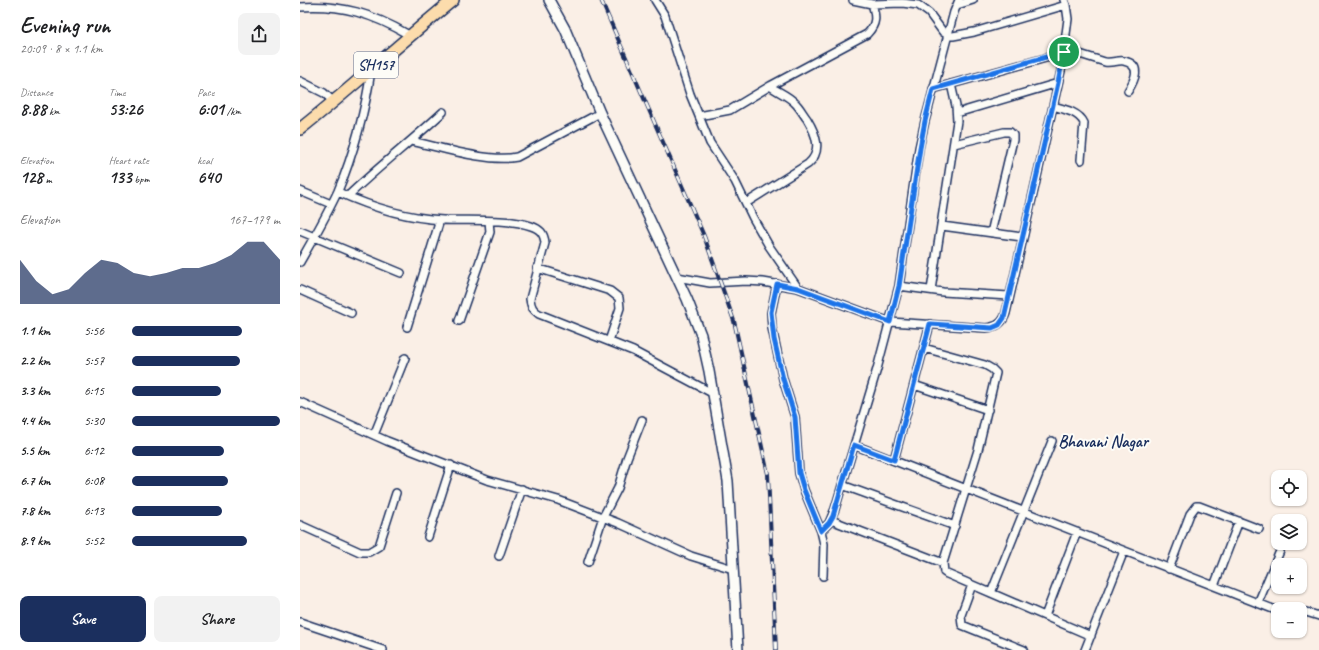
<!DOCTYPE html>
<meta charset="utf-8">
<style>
body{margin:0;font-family:Caveat,sans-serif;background:#f2f2f2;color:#202124;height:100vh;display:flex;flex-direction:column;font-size:15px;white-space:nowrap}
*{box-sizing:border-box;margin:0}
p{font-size:13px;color:#757577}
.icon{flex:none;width:22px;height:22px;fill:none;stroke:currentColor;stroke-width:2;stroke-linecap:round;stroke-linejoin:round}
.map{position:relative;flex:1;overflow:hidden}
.details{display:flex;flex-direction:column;background:#fff;width:300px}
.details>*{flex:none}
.fabs{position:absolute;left:971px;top:470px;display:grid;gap:8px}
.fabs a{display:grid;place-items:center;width:36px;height:36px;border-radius:8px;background:#fff;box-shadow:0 1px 3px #0004;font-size:20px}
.pin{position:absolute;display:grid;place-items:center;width:34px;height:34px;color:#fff;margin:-17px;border:2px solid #fff;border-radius:50%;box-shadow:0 1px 4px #0007}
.round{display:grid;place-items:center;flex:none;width:42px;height:42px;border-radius:8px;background:#f2f2f2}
.headline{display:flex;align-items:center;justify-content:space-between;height:68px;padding:0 20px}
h1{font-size:22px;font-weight:600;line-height:30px}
.stats{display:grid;grid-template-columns:repeat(3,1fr);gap:6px;height:68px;padding:4px 20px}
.stats div{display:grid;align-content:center}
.stats b{font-size:17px;font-weight:600}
.stats small{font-size:11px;font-weight:400}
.stats p{font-size:11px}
.chart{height:112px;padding:8px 20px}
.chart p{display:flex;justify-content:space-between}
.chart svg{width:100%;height:72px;margin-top:4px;fill:#1b2f5e;opacity:.7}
.button{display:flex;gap:8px;margin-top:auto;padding:8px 20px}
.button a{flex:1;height:46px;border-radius:8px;background:#1b2f5e;color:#fff;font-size:16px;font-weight:600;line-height:46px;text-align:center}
.button a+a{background:#f2f2f2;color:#202124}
ul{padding:0 20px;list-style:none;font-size:13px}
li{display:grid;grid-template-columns:64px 48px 1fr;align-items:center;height:30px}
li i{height:10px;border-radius:5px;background:#1b2f5e}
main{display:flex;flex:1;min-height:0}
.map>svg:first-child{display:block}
</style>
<main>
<section class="details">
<div class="headline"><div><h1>Evening run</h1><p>20:09 · 8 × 1.1 km</p></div><a class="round"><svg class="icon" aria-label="share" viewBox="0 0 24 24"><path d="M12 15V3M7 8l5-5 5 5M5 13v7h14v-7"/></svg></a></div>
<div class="stats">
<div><p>Distance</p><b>8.88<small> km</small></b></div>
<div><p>Time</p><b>53:26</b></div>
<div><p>Pace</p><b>6:01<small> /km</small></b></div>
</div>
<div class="stats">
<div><p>Elevation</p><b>128<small> m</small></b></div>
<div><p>Heart rate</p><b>133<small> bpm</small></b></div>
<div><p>kcal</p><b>640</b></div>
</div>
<div class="chart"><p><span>Elevation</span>167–179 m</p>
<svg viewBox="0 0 160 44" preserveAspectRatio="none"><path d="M0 44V17L10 30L20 38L30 35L40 25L50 17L60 19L70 25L80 27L90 25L100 22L110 22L120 19L130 14L140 6L150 6L160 17V44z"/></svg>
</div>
<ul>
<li><b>1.1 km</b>5:56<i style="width:74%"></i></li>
<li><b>2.2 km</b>5:57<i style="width:73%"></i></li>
<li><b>3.3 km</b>6:15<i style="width:60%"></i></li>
<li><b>4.4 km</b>5:30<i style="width:100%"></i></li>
<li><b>5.5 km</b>6:12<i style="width:62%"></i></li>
<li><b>6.7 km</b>6:08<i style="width:65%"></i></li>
<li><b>7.8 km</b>6:13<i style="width:61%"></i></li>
<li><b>8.9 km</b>5:52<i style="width:78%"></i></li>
</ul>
<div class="button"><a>Save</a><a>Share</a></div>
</section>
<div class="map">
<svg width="1019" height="650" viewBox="0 0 1019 650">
<rect width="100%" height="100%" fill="#faefe6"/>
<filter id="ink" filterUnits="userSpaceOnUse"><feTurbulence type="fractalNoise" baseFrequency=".025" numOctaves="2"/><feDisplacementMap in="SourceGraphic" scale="8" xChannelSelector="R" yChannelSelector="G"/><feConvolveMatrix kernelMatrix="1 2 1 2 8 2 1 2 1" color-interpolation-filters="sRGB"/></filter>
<g filter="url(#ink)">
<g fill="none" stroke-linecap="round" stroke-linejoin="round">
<!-- minor casing -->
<g stroke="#1b2f5e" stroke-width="10">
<path id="minor" d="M355 0 365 16 390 94 410 143 435 181 453 218 469 246 498 288
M553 0 572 4 602 3 618 5 629 13 643 32 648 35 653 36 674 32 766 5
M657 5 673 0
M0 7C42 4 73 14 109 35
M764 49 805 62C812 63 818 60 824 61 843 65 834 81 828 91
M0 81 24 93 34 102
M633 89 764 53
M753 106C764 109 779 112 784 123L781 160
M657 113 758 83
M399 116 430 110 470 86 567 34C577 24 576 16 572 4
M111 141C139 147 189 163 217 157L300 113
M654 144 704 132H710L713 135V140L691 233
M0 191 31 204
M38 192C71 207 105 218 143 220 168 221 207 218 231 226 240 229 244 233 245 243L230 299C231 307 233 310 239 314L333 351 412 393
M48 196C78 167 112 141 143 112
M446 203 508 164C523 151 516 134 507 119 503 114 499 106 494 102 487 95 478 92 470 86
M642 226 722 237
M0 231 101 273
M0 262C13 239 27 215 38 191 53 156 66 108 71 70
M237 268 310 291 319 298 320 308 309 341
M377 277 410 283 446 281 463 282 498 288 590 322 686 328C697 327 703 323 706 313L761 71 768 19 766 5 764 0
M477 284 471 313 472 328 483 379 495 417 499 473 504 490 521 531 524 544 523 576
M599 286 643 292 709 296
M0 290 51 313
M631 290 657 121 656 106 651 84
M159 321 190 232 189 221
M107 327 140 220
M624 348 685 365 692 369 696 373 678 450 643 563 644 572 647 574 791 636
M614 385 688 410
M0 402 87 441 187 480 258 500 318 523 391 556 433 569
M74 435 105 358
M554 445 978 611
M594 460 630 324
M542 485 655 526
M531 520 643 563
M0 525 60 552H69L79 546 96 493
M521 531 529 523 535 509 577 369 599 286 619 148 625 121 654 12 659 0
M128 537 151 465
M199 556 222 489
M288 562 303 517 318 488 327 458 342 420
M869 569 890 514 896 506H899L959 529
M672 585 661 615 662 625 724 650
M914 586 939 521
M691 593 752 441
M958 603 980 551
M1000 613 1006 612 1019 616
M745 616 777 532
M0 622 83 650
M785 650 824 551"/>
</g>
<!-- tertiary casing -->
<g stroke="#1b2f5e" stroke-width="12">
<path id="tertiary" d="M249 0 265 29 300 113 387 299 401 335 409 371 428 481 438 650"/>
</g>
<!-- primary casing -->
<g stroke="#1b2f5e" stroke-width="14">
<path id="primary" d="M0 129C52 88 101 42 153 0"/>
</g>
<!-- minor -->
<use href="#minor" stroke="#fdfcf7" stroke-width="7"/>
<!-- tertiary -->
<use href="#tertiary" stroke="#fdfcf7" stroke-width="9"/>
<!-- primary -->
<use href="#primary" stroke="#fcdcac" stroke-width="11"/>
<!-- rail casing -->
<g stroke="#1b2f5e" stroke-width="4">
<path id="rail" d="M301 0 404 236 434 321 468 474 476 650"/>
</g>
<!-- rail -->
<use href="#rail" stroke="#fdfcf7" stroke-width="2.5" stroke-dasharray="8" stroke-linecap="butt"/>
</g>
</g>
<g fill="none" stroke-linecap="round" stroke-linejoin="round" filter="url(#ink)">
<!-- route casing -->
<g stroke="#fff" stroke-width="8">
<path id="route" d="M764 52 758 83 704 318 699 325 692 328 630 324 594 460 554 445 533 516 529 523 521 531 504 490 499 473 495 417 483 379 474 339 471 312 477 284 498 288 590 322 599 286 620 148 625 121 633 89Z"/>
</g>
<!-- route -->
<use href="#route" stroke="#1a73e8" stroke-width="5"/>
</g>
<g text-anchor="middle" stroke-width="4" stroke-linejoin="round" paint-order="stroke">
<!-- shield labels -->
<rect fill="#fdfcf7" stroke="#5f6c8c" stroke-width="1" x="54" y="52" width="44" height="26" rx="3"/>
<g font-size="15" font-weight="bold" fill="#1b2f5e">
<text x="76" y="70">SH157</text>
</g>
<!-- neighbourhood labels -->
<g font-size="17" font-weight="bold" fill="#1b2f5e" stroke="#fdfcf7">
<text x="803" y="447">Bhavani Nagar</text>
</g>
</g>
</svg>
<div class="fabs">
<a><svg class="icon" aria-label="locate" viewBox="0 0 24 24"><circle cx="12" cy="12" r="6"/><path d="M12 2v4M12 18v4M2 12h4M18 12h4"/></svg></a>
<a><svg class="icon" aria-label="layers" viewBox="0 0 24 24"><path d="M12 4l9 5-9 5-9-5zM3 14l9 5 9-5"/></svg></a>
<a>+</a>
<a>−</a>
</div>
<div class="pin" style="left:764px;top:52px;background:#1e9e55"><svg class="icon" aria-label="arrive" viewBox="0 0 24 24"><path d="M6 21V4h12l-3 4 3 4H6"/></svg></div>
</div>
</main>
